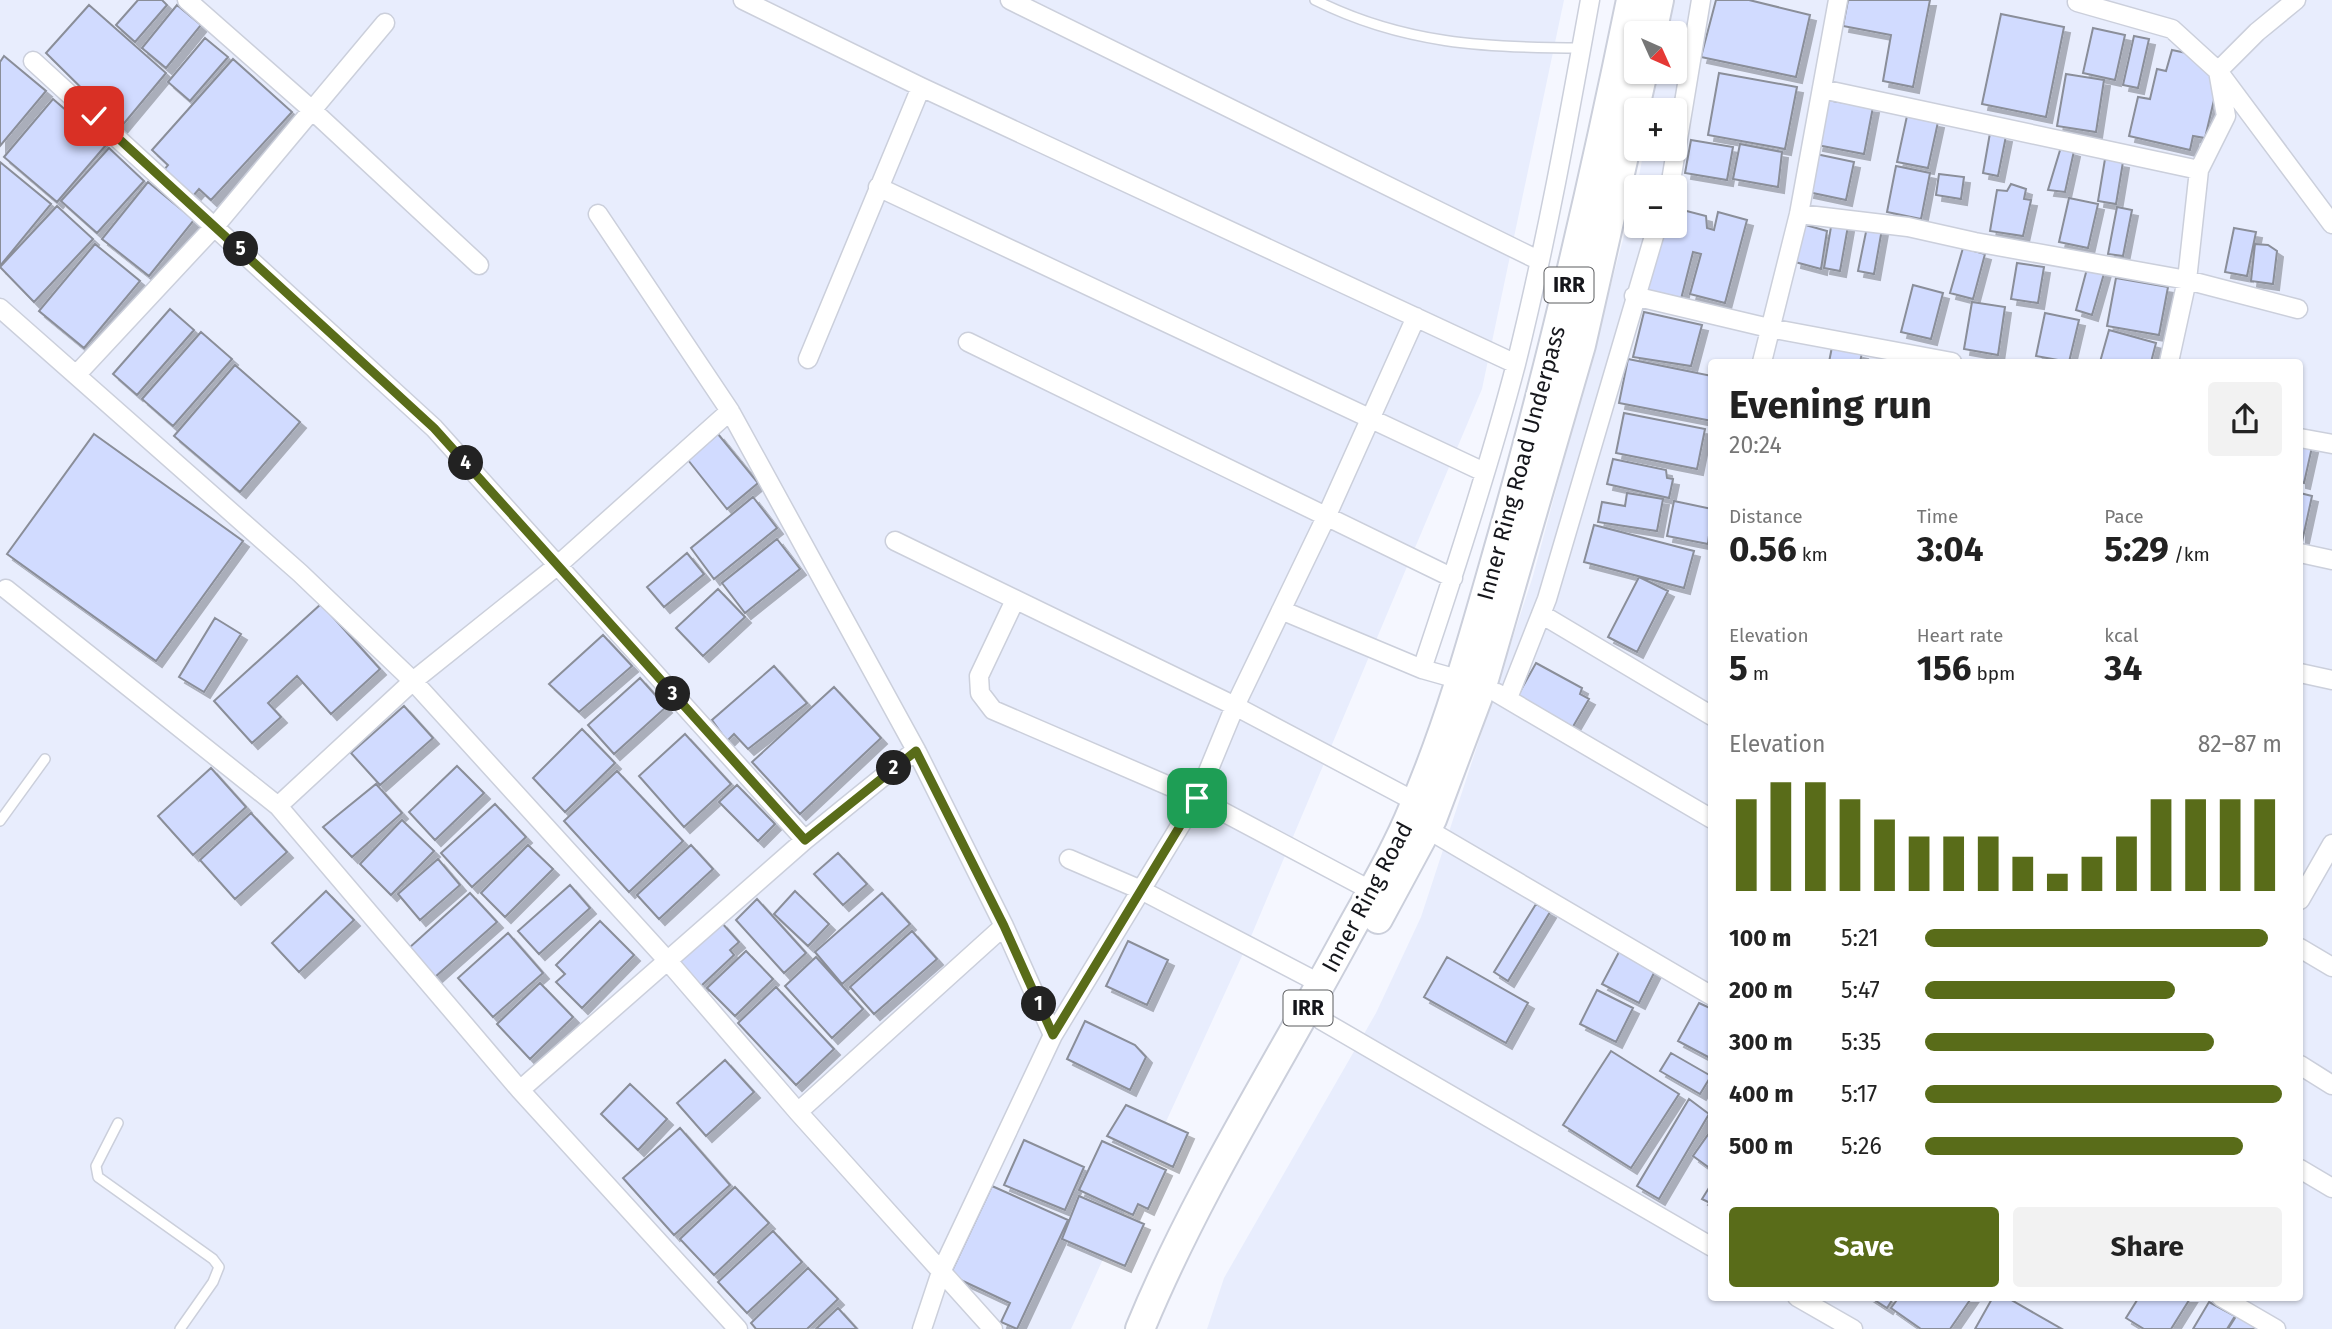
<!DOCTYPE html>
<meta charset="utf-8">
<style>
body{margin:0;font-family:"Fira Sans",sans-serif;background:#f2f2f2;color:#222;height:100vh;display:flex;flex-direction:column;font-size:26px;white-space:nowrap}
*{box-sizing:border-box;margin:0}
p{font-size:23px;color:#767676}
.icon{flex:none;width:38px;height:38px;fill:none;stroke:currentColor;stroke-width:2;stroke-linecap:round;stroke-linejoin:round}
.map{position:relative;flex:1;overflow:hidden}
.drawer{position:absolute;left:1708px;top:359px;width:595px;height:942px;display:flex;flex-direction:column;background:#fff;border-radius:7px;box-shadow:0 2px 5px #0004}
.drawer>*{flex:none}
.needle{width:46px;rotate:135deg}
.controls{position:absolute;left:1624px;top:21px;display:grid;gap:14px}
.controls a{display:grid;place-items:center;width:63px;height:63px;border-radius:7px;background:#fff;box-shadow:0 2px 5px #0004;font-size:35px}
.pin{position:absolute;display:grid;place-items:center;width:60px;height:60px;color:#fff;margin:-30px;border-radius:14px;box-shadow:0 4px 10px #0006}
.km{position:absolute;width:35px;height:35px;margin:-18px;border-radius:50%;background:#222;color:#fff;font-size:19px;line-height:35px;text-align:center}
.round{display:grid;place-items:center;flex:none;width:74px;height:74px;border-radius:7px;background:#f2f2f2}
.summary{display:flex;align-items:center;justify-content:space-between;height:119px;padding:0 21px}
h1{font-size:38px;font-weight:700;line-height:52px}
.figures{display:grid;grid-template-columns:repeat(3,1fr);gap:10px;height:119px;padding:7px 21px}
.figures div{display:grid;align-content:center}
.figures b{font-size:35px;font-weight:700}
.figures small{font-size:19px;font-weight:400}
.figures p{font-size:19px}
.chart{height:196px;padding:14px 21px}
.chart p{display:flex;justify-content:space-between}
.chart svg{width:100%;height:126px;margin-top:7px;stroke:#596c19;stroke-width:6}
.button{display:flex;gap:14px;margin-top:auto;padding:14px 21px}
.button a{flex:1;height:80px;border-radius:7px;background:#596c19;color:#fff;font-size:28px;font-weight:700;line-height:80px;text-align:center}
.button a+a{background:#f2f2f2;color:#222}
ul{padding:0 21px;list-style:none;font-size:23px}
li{display:grid;grid-template-columns:112px 84px 1fr;align-items:center;height:52px}
li i{height:18px;border-radius:9px;background:#596c19}
.map>svg:first-child{display:block}
</style>
<div class="map">
<svg width="2332" height="1329" viewBox="0 0 2332 1329">
<defs>
<filter id="shadow"><feDropShadow dx="6" dy="6" stdDeviation="0" flood-color="#0004"/></filter>
</defs>
<rect width="100%" height="100%" fill="#f5f7ff"/>
<!-- built -->
<path fill="#e8edfd" fill-rule="evenodd" d="M0 0H1564L1482 389 1252 934 1071 1329H0Z
M1671 0H2332V1329H1207L1224 1278 1376 1013 1421 917 1533 576 1636 191V226H1675V187H1637L1644 149H1675V110H1651L1658 72H1675V33H1665ZM1712 362H2300V1297H1712Z"/>
<!-- building -->
<path fill="#d1dbff" stroke="#8a8e99" stroke-width="2" filter="url(#shadow)" d="M138 0H162L167 5 135 42 116 25Z
M1716 0H1749L1810 15 1796 77 1701 57Z
M1848 0H1930L1913 87 1883 81 1891 35 1843 26Z
M89 5 166 73 121 127 46 53Z
M177 5 201 25 166 68 142 48Z
M2001 14 2064 27 2046 117 1982 104Z
M2093 28 2125 35 2115 80 2083 73Z
M2134 36 2149 39 2138 88 2123 85Z
M205 38 228 57 190 101 168 82Z
M2172 50 2196 55 2218 83 2205 138 2193 136 2190 150 2129 136 2138 97 2150 99 2157 69 2166 71Z
M4 56 46 91 0 146V62Z
M233 59 292 112 211 200 199 189 193 196 164 170 168 165 152 150Z
M1719 73 1797 87 1785 149 1708 135Z
M2066 74 2104 80 2096 132 2057 126Z
M53 99 106 145 57 202 4 157Z
M1826 100 1873 107 1864 154 1817 145Z
M1907 116 1938 122 1928 168 1897 162Z
M1990 133 2006 136 1998 176 1983 173Z
M1691 140 1733 147 1727 180 1685 173Z
M1740 144 1782 152 1778 187 1733 179Z
M2061 147 2074 151 2065 192 2048 190Z
M109 148 144 181 97 233 61 201Z
M1816 154 1854 162 1846 200 1808 192Z
M2105 159 2123 162 2116 204 2098 201Z
M0 162 51 204 0 266Z
M1896 166 1930 173 1921 219 1887 212Z
M1939 174 1964 177 1961 199 1936 195Z
M148 182 194 220 149 276 102 239Z
M2011 184 2026 189 2024 199 2031 200 2023 236 1990 231 1997 190 2007 191Z
M2069 198 2098 204 2088 248 2059 242Z
M57 206 93 239 34 302 0 267Z
M2117 207 2132 210 2123 256 2108 254Z
M1675 208 1706 216 1707 228 1714 230 1718 212 1747 220 1725 303 1690 294 1701 254 1693 252 1681 299 1643 289 1660 226H1675Z
M1832 221 1848 226 1840 271 1824 268Z
M1802 224 1827 231 1821 269 1795 262Z
M1867 227 1882 229 1874 274 1858 271Z
M2234 228 2256 232 2247 276 2225 272Z
M95 244 140 281 84 348 39 311Z
M2255 244 2268 245 2277 251 2273 284 2251 281Z
M1963 248 1985 254 1973 299 1950 293Z
M2017 263 2044 267 2038 303 2011 299Z
M2088 265 2105 270 2092 315 2076 310Z
M2116 278 2168 287 2159 335 2107 326Z
M1913 285 1943 293 1931 339 1901 332Z
M1972 302 2005 307 1998 355 1964 349Z
M170 309 194 330 137 395 113 374Z
M1644 312 1702 325 1691 366 1633 357Z
M2045 313 2079 320 2069 362 2036 356Z
M2109 330 2156 343 2151 362H2100Z
M201 332 232 359 173 426 142 399Z
M1832 347 1862 353 1860 362H1829Z
M1628 359 1712 376V421L1619 403Z
M235 365 300 422 240 492 174 436Z
M1624 413 1705 429 1697 469 1616 453Z
M94 434 243 541 156 661 7 554Z
M718 434 758 483 727 509 688 460Z
M2300 444 2312 447 2304 483 2300 482Z
M1613 459 1666 470 1667 478 1673 479 1669 498 1607 484Z
M1627 493 1663 499 1657 531 1598 522 1602 502 1625 506Z
M2300 493 2312 496 2302 542 2300 541Z
M753 497 777 528 714 579 691 548Z
M1674 501 1712 509 1708 544 1667 536Z
M1594 525 1694 551 1684 588 1584 562Z
M777 539 800 569 745 613 722 583Z
M687 553 704 574 664 607 647 587Z
M1639 577 1668 591 1637 652 1608 637Z
M718 589 745 617 703 656 676 628Z
M321 604 380 669 331 714 297 676 268 703 281 717 252 743 214 701Z
M215 618 241 634 204 692 179 677Z
M603 635 632 666 579 712 549 684Z
M1536 663 1582 688 1580 694 1589 699 1571 730 1516 699Z
M774 666 807 703 748 749 734 734 727 741 712 720Z
M640 678 666 707 614 754 588 725Z
M834 687 881 738 800 814 752 762Z
M404 706 433 738 380 785 351 753Z
M582 729 615 763 565 812 533 778Z
M685 734 731 784 684 827 639 776Z
M457 766 484 793 435 840 409 812Z
M211 768 246 807 193 855 158 816Z
M617 771 683 841 629 892 564 821Z
M376 784 402 813 352 857 323 827Z
M737 785 775 824 758 841 719 802Z
M495 804 526 837 472 887 441 853Z
M251 813 287 852 235 899 200 860Z
M402 820 434 851 391 895 360 864Z
M528 845 553 869 505 917 481 893Z
M691 845 713 869 659 919 637 895Z
M838 853 867 884 843 905 814 874Z
M438 859 460 885 420 920 398 894Z
M570 885 590 908 539 954 518 931Z
M326 891 354 920 299 972 272 943Z
M795 891 829 924 808 946 774 914Z
M470 893 497 922 435 977 409 948Z
M882 893 910 924 842 984 815 952Z
M757 899 806 953 784 973 736 920Z
M1536 904 1550 912 1508 981 1494 972Z
M600 921 634 955 582 1008 556 982 565 974 556 965Z
M721 922 739 942 730 950 734 955 701 986 679 961Z
M912 931 937 959 874 1014 850 987Z
M508 933 543 973 493 1017 458 978Z
M1128 941 1168 960 1147 1005 1106 986Z
M1620 950 1656 969 1639 1003 1602 984Z
M746 951 773 979 735 1016 707 988Z
M816 957 863 1009 832 1038 785 986Z
M1447 957 1528 1003 1506 1043 1424 997Z
M540 983 573 1017 530 1059 497 1024Z
M776 987 834 1049 796 1085 738 1023Z
M1597 990 1633 1008 1616 1042 1580 1024Z
M1699 1003 1712 1009V1059L1678 1041Z
M1085 1021 1135 1045 1146 1057 1130 1090 1067 1059Z
M1611 1051 1679 1094 1631 1168 1563 1125Z
M1671 1053 1711 1076 1700 1094 1660 1071Z
M725 1060 754 1092 706 1136 677 1103Z
M630 1084 667 1119 638 1150 601 1114Z
M1689 1099 1709 1114 1659 1199 1637 1186Z
M1126 1105 1188 1133 1173 1167 1107 1136Z
M680 1128 730 1185 674 1235 623 1178Z
M1712 1129V1168L1711 1169 1693 1156Z
M1024 1140 1084 1167 1065 1210 1004 1185Z
M1102 1141 1166 1170 1148 1209 1138 1204 1133 1215 1079 1190Z
M1712 1183V1204L1702 1199Z
M992 1186 1068 1220 1017 1329 1001 1322 1010 1303 950 1275Z
M735 1187 769 1223 714 1275 680 1239Z
M1079 1196 1144 1224 1125 1266 1062 1239Z
M773 1231 802 1262 747 1313 718 1282Z
M808 1268 838 1299 807 1329H756L751 1323Z
M1870 1297H1894L1887 1308Z
M1899 1297H1972L1950 1329H1921L1891 1308Z
M1993 1297H2006L2062 1329H1975Z
M2139 1297H2191L2171 1329H2144L2126 1318Z
M2209 1302 2235 1316 2227 1329H2193Z
M838 1308 857 1329H816Z
M2240 1310 2260 1323 2257 1329H2228Z"/>
<g fill="none" stroke-linecap="round" stroke-linejoin="round">
<!-- lane casing -->
<g stroke="#cbcfdb" stroke-width="12">
<path id="lane" d="M1315 0C1403 44 1485 48 1582 48
M0 821 45 759
M118 1123 96 1166 98 1177 213 1259 219 1267 213 1282 180 1329"/>
</g>
<!-- street casing -->
<g stroke="#cbcfdb" stroke-width="21">
<path id="street" d="M187 0 312 110 479 265
M743 0 921 87 1516 364
M1010 0 1538 260
M2077 2 2172 29 2218 71 2332 224
M33 61 434 428 805 840
M1822 89 2199 170
M878 187 1484 472
M1670 187 1701 0
M598 214 730 411 916 750 1004 926 1053 1035
M1799 214 1908 227 1975 242 2187 280 2298 309
M1634 296 1769 328 1952 362
M0 308 300 573 413 681 667 960 798 1112 993 1329
M968 342 1453 578
M808 359 921 87
M1762 362 1799 214 1838 0
M2169 362 2187 280 2199 170 2226 116 2218 71 2257 32 2296 0
M77 374 216 225 385 23
M2300 438 2332 444
M895 541 1235 706 1416 802
M2300 553 2332 560
M6 589 278 806 520 1090 738 1329
M1015 600 979 676 980 693 993 710 1197 798 1372 891
M1281 610 1422 669 1468 682
M1541 614 1712 716
M1422 669C1456 568 1489 467 1516 364 1546 244 1568 122 1590 0
M2300 673 2332 680
M1497 693 1712 819
M1508 698 1547 599 1657 226
M278 806 413 681 558 565 730 411
M1427 829 1712 996
M1069 859 1141 890 1321 984
M2300 900 2332 844
M2300 948 2332 967
M1321 1020 1712 1247
M2300 1065 2332 1085
M520 1090 805 840 916 750
M798 1112 1004 926
M2300 1169 2332 1188
M1797 1297 1853 1329
M2221 1297 2276 1329
M922 1329 941 1272 1053 1035 1197 798 1235 706 1327 515 1416 317"/>
</g>
<!-- primary casing -->
<g stroke="#cbcfdb" stroke-width="32">
<path id="primary" d="M1652 33 1659 0
M1378 919 1432 819 1482 686 1581 345 1643 72
M1140 1329C1196 1193 1277 1066 1347 936 1370 894 1395 853 1413 809 1451 721 1476 628 1502 537 1553 359 1594 181 1631 0"/>
</g>
<!-- lane -->
<use href="#lane" stroke="#fff" stroke-width="9"/>
<!-- street -->
<use href="#street" stroke="#fff" stroke-width="18"/>
<!-- primary -->
<use href="#primary" stroke="#fff" stroke-width="28"/>
</g>
<g fill="none" stroke-linecap="round" stroke-linejoin="round">
<!-- route casing -->
<g stroke="#fff" stroke-width="14">
<path id="route" d="M94 116 434 428 805 840 916 751 1004 926 1053 1035 1197 798"/>
</g>
<!-- route -->
<use href="#route" stroke="#596c19" stroke-width="9"/>
</g>
<g text-anchor="middle" stroke-width="7" stroke-linejoin="round" paint-order="stroke">
<!-- shield labels -->
<g fill="#fff" stroke="#5b5c5f" stroke-width="2">
<rect x="1544.5" y="267.5" width="49" height="35" rx="5"/>
<rect x="1283.5" y="990.5" width="49" height="35" rx="5"/>
</g>
<g font-size="21" font-weight="bold" fill="#15161b">
<text x="1569" y="292">IRR</text>
<text x="1308" y="1015">IRR</text>
</g>
<!-- street labels -->
<g font-size="23" fill="#15161b" stroke="#fff">
<text transform="translate(1521 463) rotate(-75)" y="8">Inner Ring Road Underpass</text>
<text transform="translate(1367 897) rotate(-62)" y="8">Inner Ring Road</text>
</g>
</g>
</svg>
<div class="controls">
<a><svg class="needle" viewBox="-14 -14 28 28"><path d="M0-13l5 13h-10z" fill="#e53935"/><path d="M0 13l5-13h-10z" fill="#767676"/></svg></a>
<a>+</a>
<a>−</a>
</div>
<div class="pin" style="left:1197px;top:798px;background:#1e9e55"><svg class="icon" aria-label="arrive" viewBox="0 0 24 24"><path d="M6 21V4h12l-3 4 3 4H6"/></svg></div>
<div class="pin" style="left:94px;top:116px;background:#d93025"><svg class="icon" aria-label="check" viewBox="0 0 24 24"><path d="M5 12l5 5 9-10"/></svg></div>
<b class="km" style="left:1039px;top:1004px">1</b>
<b class="km" style="left:894px;top:768px">2</b>
<b class="km" style="left:673px;top:694px">3</b>
<b class="km" style="left:466px;top:463px">4</b>
<b class="km" style="left:241px;top:249px">5</b>
<section class="drawer">
<div class="summary"><div><h1>Evening run</h1><p>20:24</p></div><a class="round"><svg class="icon" aria-label="share" viewBox="0 0 24 24"><path d="M12 15V3M7 8l5-5 5 5M5 13v7h14v-7"/></svg></a></div>
<div class="figures">
<div><p>Distance</p><b>0.56<small> km</small></b></div>
<div><p>Time</p><b>3:04</b></div>
<div><p>Pace</p><b>5:29<small> /km</small></b></div>
</div>
<div class="figures">
<div><p>Elevation</p><b>5<small> m</small></b></div>
<div><p>Heart rate</p><b>156<small> bpm</small></b></div>
<div><p>kcal</p><b>34</b></div>
</div>
<div class="chart"><p><span>Elevation</span>82–87 m</p>
<svg viewBox="0 0 160 44" preserveAspectRatio="none"><path d="M5 44V12M15 44V6M25 44V6M35 44V12M45 44V19M55 44V25M65 44V25M75 44V25M85 44V32M95 44V38M105 44V32M115 44V25M125 44V12M135 44V12M145 44V12M155 44V12"/></svg>
</div>
<ul>
<li><b>100 m</b>5:21<i style="width:96%"></i></li>
<li><b>200 m</b>5:47<i style="width:70%"></i></li>
<li><b>300 m</b>5:35<i style="width:81%"></i></li>
<li><b>400 m</b>5:17<i style="width:100%"></i></li>
<li><b>500 m</b>5:26<i style="width:89%"></i></li>
</ul>
<div class="button"><a>Save</a><a>Share</a></div>
</section>
</div>
